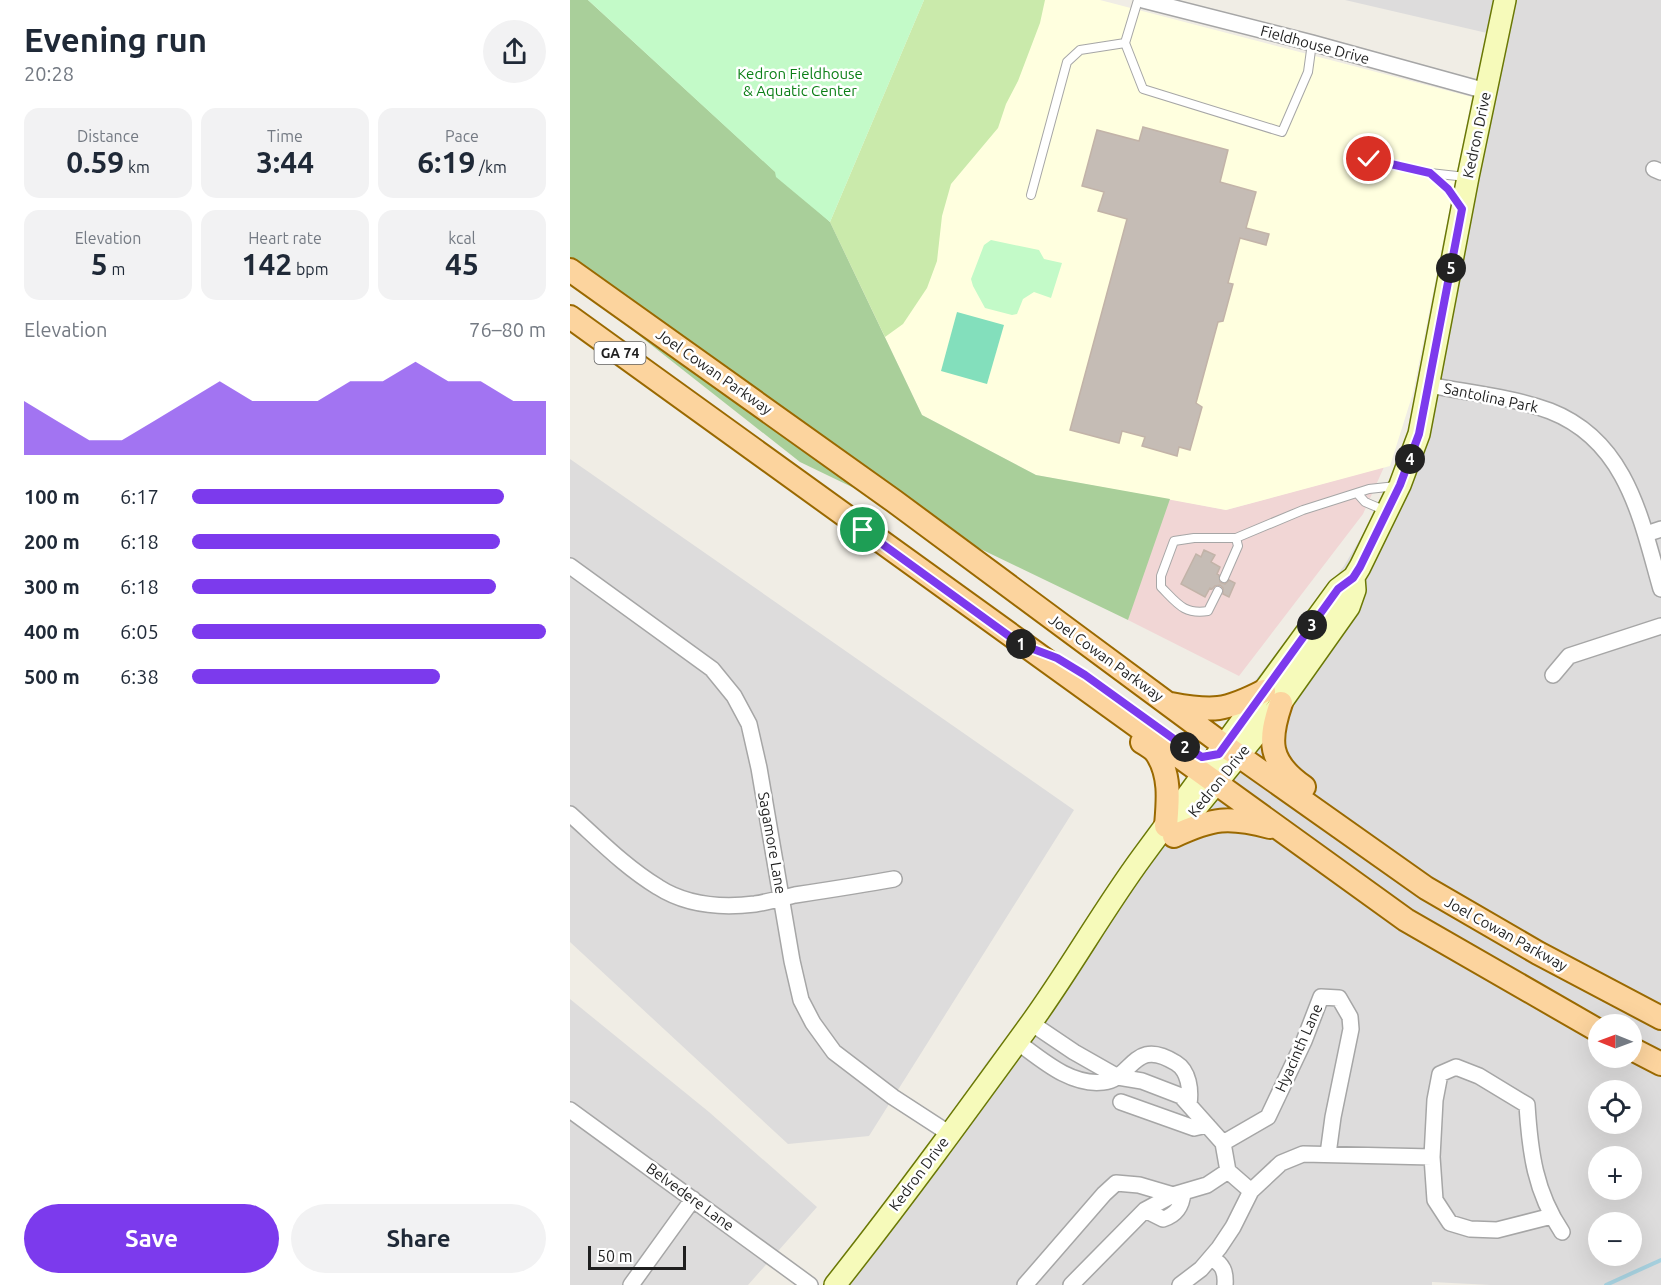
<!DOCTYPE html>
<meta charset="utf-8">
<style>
body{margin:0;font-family:Ubuntu,sans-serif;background:#f2f2f3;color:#1f2937;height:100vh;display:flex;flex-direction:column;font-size:22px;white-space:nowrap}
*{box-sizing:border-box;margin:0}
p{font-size:20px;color:#747a83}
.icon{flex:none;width:33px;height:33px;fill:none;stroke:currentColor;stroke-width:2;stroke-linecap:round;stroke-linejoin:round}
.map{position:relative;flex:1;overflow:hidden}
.sheet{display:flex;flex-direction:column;background:#fff;width:570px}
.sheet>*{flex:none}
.needle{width:39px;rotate:271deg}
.buttons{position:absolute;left:1018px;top:1014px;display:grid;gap:12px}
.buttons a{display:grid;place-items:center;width:54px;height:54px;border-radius:50%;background:#fff;box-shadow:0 6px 24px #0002;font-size:30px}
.scale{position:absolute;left:18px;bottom:15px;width:98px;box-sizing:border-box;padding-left:6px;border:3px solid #1f1f1f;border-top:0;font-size:16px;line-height:21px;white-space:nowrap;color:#1f1f1f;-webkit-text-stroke:4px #fff;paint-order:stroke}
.pin{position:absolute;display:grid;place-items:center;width:51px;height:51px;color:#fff;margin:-26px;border:3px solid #fff;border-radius:50%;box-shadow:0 2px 6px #0007}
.km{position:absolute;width:30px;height:30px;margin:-15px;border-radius:50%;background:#222;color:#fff;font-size:16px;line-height:30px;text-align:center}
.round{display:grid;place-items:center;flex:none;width:63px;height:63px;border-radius:32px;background:#f2f2f3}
.head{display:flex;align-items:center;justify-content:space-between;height:102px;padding:0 24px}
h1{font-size:33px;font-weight:600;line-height:45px}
.metrics{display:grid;grid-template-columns:repeat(3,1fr);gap:9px;height:102px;padding:6px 24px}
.metrics div{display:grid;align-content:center;border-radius:15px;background:#f2f2f3;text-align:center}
.metrics b{font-size:30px;font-weight:600}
.metrics small{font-size:16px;font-weight:400}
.metrics p{font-size:16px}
.chart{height:168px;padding:12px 24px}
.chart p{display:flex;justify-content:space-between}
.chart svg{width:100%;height:108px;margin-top:6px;fill:#7c3aed;opacity:.7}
.cta{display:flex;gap:12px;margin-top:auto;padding:12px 24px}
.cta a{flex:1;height:69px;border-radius:36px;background:#7c3aed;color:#fff;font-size:24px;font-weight:600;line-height:69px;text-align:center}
.cta a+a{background:#f2f2f3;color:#1f2937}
ul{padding:0 24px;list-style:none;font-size:20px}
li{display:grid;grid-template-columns:96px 72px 1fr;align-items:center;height:45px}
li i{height:15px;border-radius:8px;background:#7c3aed}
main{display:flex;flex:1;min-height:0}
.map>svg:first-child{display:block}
</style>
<main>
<section class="sheet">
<div class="head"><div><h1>Evening run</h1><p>20:28</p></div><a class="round"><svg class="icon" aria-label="share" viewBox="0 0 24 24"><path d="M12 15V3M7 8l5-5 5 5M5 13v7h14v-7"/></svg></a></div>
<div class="metrics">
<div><p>Distance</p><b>0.59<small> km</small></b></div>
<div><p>Time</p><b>3:44</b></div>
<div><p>Pace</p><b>6:19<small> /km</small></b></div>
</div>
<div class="metrics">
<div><p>Elevation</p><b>5<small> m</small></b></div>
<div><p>Heart rate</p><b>142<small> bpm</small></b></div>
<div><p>kcal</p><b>45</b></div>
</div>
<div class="chart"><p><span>Elevation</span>76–80 m</p>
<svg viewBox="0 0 160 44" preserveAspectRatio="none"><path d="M0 44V22L10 30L20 38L30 38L40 30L50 22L60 14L70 22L80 22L90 22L100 14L110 14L120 6L130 14L140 14L150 22L160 22V44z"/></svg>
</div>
<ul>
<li><b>100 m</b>6:17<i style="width:88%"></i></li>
<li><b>200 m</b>6:18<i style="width:87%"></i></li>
<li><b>300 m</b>6:18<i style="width:86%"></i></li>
<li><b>400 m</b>6:05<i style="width:100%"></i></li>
<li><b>500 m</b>6:38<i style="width:70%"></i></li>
</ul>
<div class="cta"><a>Save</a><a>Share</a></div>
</section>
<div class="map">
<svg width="1091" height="1285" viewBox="0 0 1091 1285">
<rect width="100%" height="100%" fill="#f0ede5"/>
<!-- residential -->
<path fill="#dddcdc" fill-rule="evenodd" d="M775 0H1091V1285H921L862 1282V1285H263L417 1062 457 1012 512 928 641 753 684 682 774 566 835 463 870 367 917 33ZM1029 1024H1062V1058H1029ZM1029 1090H1062V1124H1029ZM1029 1156H1062V1190H1029ZM1029 1222H1062V1256H1029Z
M0 459 504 810 299 1136 218 1144 0 942Z
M0 999 139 1112 247 1207 178 1285H0Z"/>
<!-- commercial -->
<path fill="#f1d6d5" d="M814 467 793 514 669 676 558 620 590 516 600 499 656 510Z"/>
<!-- education -->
<path fill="#ffffdf" d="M354 0H530L902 97 843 393 820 466 656 510 466 475 352 415 260 222Z"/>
<!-- grass -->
<path fill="#caeaab" d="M354 0H475L470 23 448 81 436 104 428 128 381 184 372 216 367 261 357 288 333 324 315 337 260 222Z"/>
<!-- forest -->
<path fill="#a9cf9a" d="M0 0H18L260 222 352 415 466 475 600 499 558 620 230 462 0 281Z"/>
<!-- park -->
<path fill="#c3fac8" d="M18 0H354L260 222 206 177 205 172Z
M421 240 469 250 474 259 492 263 481 298 464 292 453 299 447 314 442 315 415 308 403 286 401 279 414 245Z"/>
<!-- pitch -->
<path fill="#83dfbc" d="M387 312 434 325 417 384 371 371Z"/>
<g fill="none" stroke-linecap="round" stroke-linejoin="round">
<!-- stream -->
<path stroke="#a6d0de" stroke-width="4" d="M1036 1285 1091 1260"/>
</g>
<!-- building -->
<path fill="#c5bcb5" stroke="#c2b3a8" stroke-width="1.5" d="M573 127 658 150 650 182 686 192 676 228 699 234 696 245 670 238 658 283 663 284 653 321 648 322 626 403 632 407 620 450 609 447 607 456 572 446 575 437 552 431 549 443 500 430 557 219 528 211 534 192 512 186 527 130 569 141Z
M634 550 645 555 641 562 650 567 647 574 649 575 650 582 655 584 659 580 665 583 659 597 653 594V588L650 585 645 586 642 589 640 588 635 597 611 584 626 554 631 557Z"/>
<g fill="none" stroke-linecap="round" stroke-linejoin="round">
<!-- lane casing -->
<g stroke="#a6a6a6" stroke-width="10">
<path id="lane" d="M568 0 555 43 573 89 712 132 738 72 742 43
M799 159 860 173 896 177
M860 173 878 189 889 205
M461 195 497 62 510 50 555 43
M787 493 795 502 816 511
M654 578 668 546 666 538
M648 591 638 611C614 615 607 603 591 587V576L604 541 624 538H666L733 510 799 489 826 486"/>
</g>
<!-- street casing -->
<g stroke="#a6a6a6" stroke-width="18">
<path id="street" d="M573 0 742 43 916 91
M1084 169 1091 172
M859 385C899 393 942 397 980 411 1057 441 1071 519 1091 589
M1076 534 1091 529
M0 566 142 669 164 696 179 724 189 768 222 961 231 1000 243 1023 264 1052 323 1097 380 1134
M983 675 999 656 1091 626
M0 814C28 839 55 867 88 887 116 905 152 908 185 904 198 902 212 898 225 895 258 890 291 885 324 879
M461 1023 504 1052 548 1077 572 1081 611 1096 653 1143 658 1171 681 1191
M446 1041C471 1059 500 1086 533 1082 563 1079 563 1036 606 1063 619 1071 621 1090 619 1104
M551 1102 624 1128 637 1125
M0 1110 240 1285
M653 1143 698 1117 734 1041 751 997 769 998 780 1017 781 1029 763 1117 758 1154
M575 1210 593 1219C606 1215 612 1207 613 1192
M982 1216 927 1230 900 1229 880 1223 865 1200 862 1157 865 1100 870 1074 886 1067 909 1076 957 1105C960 1152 965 1192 992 1232
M641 1258C653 1264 656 1272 655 1285
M61 1285 123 1199
M455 1285 534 1194 546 1183 569 1185 603 1195 637 1185 658 1171
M501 1285 575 1210 603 1195
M610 1285 631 1269 649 1248 663 1227 681 1191 711 1163 733 1154 862 1157"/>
</g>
<!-- secondary casing -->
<g stroke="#6a7805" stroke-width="24">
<path id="secondary" d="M608 830 706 710 779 607 785 590 784 577
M265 1285C333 1199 397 1111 461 1023 500 969 533 910 572 857 638 768 703 678 768 589L784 577 790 567 830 485 849 434 898 177 935 0"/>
</g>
<!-- primary casing -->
<g stroke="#9a6900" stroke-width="26">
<path id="primary" d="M0 270 324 501 655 746 856 888 968 953 1091 1018
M0 317 836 920 1029 1031
M711 703C698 741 698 762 734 787
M601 704C643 712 655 711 694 691
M572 742C577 745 584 749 587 754 601 776 598 802 596 826
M604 836C643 818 658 816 700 827
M1062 1049 1091 1064"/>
</g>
<!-- lane -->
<use href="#lane" stroke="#fff" stroke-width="8"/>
<!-- street -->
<use href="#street" stroke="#fff" stroke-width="15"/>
<!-- secondary -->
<use href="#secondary" stroke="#f6faba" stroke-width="21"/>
<!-- primary -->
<use href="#primary" stroke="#fcd49e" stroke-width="22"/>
</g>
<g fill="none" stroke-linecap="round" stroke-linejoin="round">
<!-- route casing -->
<g stroke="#fff" stroke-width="12">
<path id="route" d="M293 530 450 644 487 658 515 675 615 747 632 757 649 754 768 589 783 578 790 567 830 485 849 434 892 209 878 189 860 173 799 159"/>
</g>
<!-- route -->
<use href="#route" stroke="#7c3aed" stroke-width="8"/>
</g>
<g text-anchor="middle" stroke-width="5" stroke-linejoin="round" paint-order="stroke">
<!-- shield labels -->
<rect fill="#fff" stroke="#626262" stroke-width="1.5" x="24.5" y="342" width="51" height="22" rx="4.5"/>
<g font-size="14" font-weight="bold" fill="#1f1f1f">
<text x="50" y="358">GA 74</text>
</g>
<!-- street labels -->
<g font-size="15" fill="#1f1f1f" stroke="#fff">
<text transform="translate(745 45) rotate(15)" y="5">Fieldhouse Drive</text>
<text transform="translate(907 135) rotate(-78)" y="5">Kedron Drive</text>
<text transform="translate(144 372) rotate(35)" y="5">Joel Cowan Parkway</text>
<text transform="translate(921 398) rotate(12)" y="5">Santolina Park</text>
<text transform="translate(536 658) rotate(36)" y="5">Joel Cowan Parkway</text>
<text transform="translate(649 781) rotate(-51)" y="5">Kedron Drive</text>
<text transform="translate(202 843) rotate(80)" y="5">Sagamore Lane</text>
<text transform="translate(936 934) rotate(29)" y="5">Joel Cowan Parkway</text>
<text transform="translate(729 1048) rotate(-66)" y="5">Hyacinth Lane</text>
<text transform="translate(349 1174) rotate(-53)" y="5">Kedron Drive</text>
<text transform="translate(120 1197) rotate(36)" y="5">Belvedere Lane</text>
</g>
<!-- park labels -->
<g font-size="15" fill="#0b7f16" stroke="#fff">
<text x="230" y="79">Kedron Fieldhouse<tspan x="230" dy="17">&amp; Aquatic Center</tspan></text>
</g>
</g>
</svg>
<div class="buttons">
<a><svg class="needle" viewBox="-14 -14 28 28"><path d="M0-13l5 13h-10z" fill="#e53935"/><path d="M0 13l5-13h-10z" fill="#747a83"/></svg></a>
<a><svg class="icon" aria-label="locate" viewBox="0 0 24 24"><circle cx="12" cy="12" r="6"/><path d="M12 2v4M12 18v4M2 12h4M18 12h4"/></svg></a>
<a>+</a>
<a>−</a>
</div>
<div class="scale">50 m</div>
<div class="pin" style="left:293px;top:530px;background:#1e9e55"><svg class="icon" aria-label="arrive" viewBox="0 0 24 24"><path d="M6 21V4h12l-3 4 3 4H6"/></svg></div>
<div class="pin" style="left:799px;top:159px;background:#d93025"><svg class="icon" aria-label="check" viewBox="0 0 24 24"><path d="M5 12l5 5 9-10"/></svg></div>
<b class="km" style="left:451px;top:644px">1</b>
<b class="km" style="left:615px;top:747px">2</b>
<b class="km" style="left:742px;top:625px">3</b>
<b class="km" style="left:840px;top:459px">4</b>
<b class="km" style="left:881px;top:268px">5</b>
</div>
</main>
